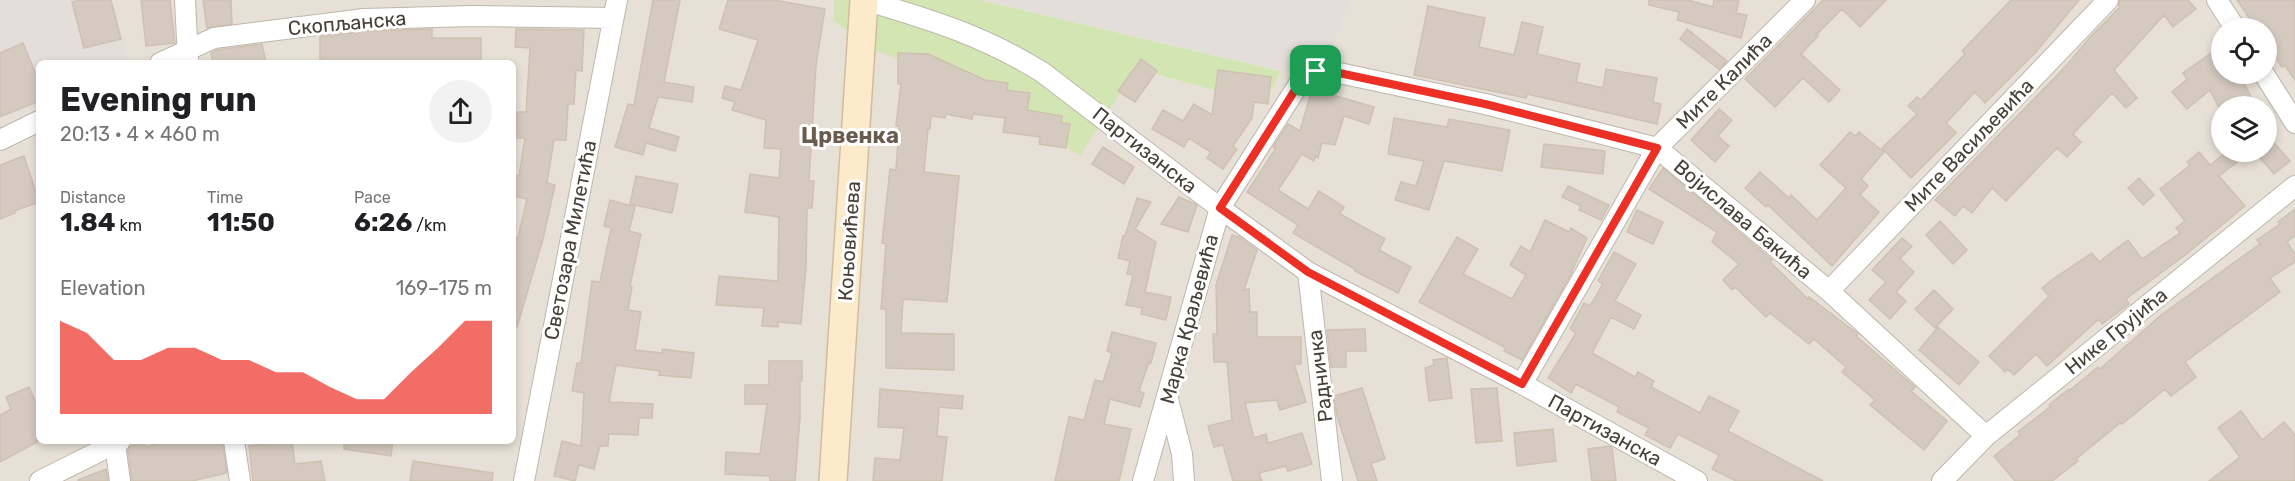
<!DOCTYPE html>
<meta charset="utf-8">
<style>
body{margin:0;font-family:Rubik,sans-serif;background:#f2f2f2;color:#202124;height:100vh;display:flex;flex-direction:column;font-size:22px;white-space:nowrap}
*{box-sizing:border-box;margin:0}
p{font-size:20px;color:#757577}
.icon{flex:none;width:33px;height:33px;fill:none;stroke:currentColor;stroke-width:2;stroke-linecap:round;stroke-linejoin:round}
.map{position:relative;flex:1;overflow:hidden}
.drawer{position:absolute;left:36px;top:60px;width:480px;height:384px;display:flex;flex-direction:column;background:#fff;border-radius:9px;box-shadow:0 3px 9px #0003}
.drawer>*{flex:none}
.fabs{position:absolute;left:2211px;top:18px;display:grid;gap:12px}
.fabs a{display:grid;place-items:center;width:66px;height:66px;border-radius:50%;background:#fff;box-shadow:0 3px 9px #0003;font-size:30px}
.pin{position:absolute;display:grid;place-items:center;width:51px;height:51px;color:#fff;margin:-26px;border-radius:12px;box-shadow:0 3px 9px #0006}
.round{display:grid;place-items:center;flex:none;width:63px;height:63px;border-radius:32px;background:#f2f2f2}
.overview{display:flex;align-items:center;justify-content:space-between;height:102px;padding:0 24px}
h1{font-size:33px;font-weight:700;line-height:45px}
.figures{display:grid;grid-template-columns:repeat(3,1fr);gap:9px;height:102px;padding:6px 24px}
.figures div{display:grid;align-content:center}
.figures b{font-size:26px;font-weight:700}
.figures small{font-size:16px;font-weight:400}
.figures p{font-size:16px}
.chart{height:168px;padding:12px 24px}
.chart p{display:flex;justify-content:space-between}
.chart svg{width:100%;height:108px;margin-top:6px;fill:#ed3026;opacity:.7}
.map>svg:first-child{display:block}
</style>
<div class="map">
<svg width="2295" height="481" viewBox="0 0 2295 481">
<rect width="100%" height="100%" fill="#f3efe9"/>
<!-- residential -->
<path fill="#e7e0d7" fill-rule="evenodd" d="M108 0H834L833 20 1136 69 1265 104 1281 71 1324 81 1342 21 1352 0H2295V481H0V74L16 116 39 106V441H513V63H130ZM2222 28H2266V74H2222ZM2222 106H2266V152H2222Z"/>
<!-- industrial -->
<path fill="#e3deda" d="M0 0H108L130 63H39V106L16 116 0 74Z
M980 0H1352L1342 21 1324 81Z"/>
<!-- green -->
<path fill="#d4e5b4" d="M834 0H980L1281 71 1265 104 1136 69 1080 156 988 95 870 48 833 20Z"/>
<!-- building -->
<path fill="#d4cabf" stroke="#cfc1b2" stroke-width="1.5" d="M80 0H111L121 39 84 48 72 2Z
M141 0H170L175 43 146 46Z
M203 0H231L232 24 207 28Z
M653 0H680L664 82 694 87 692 102 658 97 649 128 679 137 675 151 646 143 643 155 615 147 628 104 634 105Z
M728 0H774L825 9 816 65 809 181H814L812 208H807L806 267 801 324 778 322V327L762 326 764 308 716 305 719 276 778 281 779 217 745 212 750 174 779 178 781 149 764 148 766 120 732 110 735 102 722 98 725 86 741 90 758 40 719 29Z
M1649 0H1688L1713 7 1714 0H1739L1736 13 1747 15 1741 38 1677 20 1679 12 1649 5Z
M1823 0H1886L1860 27 1842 9 1816 35 1818 36 1801 54 1840 90 1829 102 1803 78 1775 107 1745 79Z
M2011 0H2079L2035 53 1985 103 1975 92 1946 123 1956 133 1911 178 1882 148 1917 114 1908 106 1917 97 1921 100 1965 54 1962 51Z
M2120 0H2188L2196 9 2173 27 2164 15 2114 70 2137 98 2126 108 2112 93 2073 134 2081 142 2067 157 2057 148 2006 201 1992 188 1972 213 1963 206 1955 216 1935 200 2066 66 2091 36 2120 7 2118 5Z
M2237 0H2295V80L2285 66 2282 67 2266 43V28H2256Z
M1428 6 1485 18 1479 47 1514 55 1522 22 1543 27 1537 54 1580 64 1576 82 1603 88 1606 69 1657 78 1653 102 1661 104 1657 124 1527 94 1526 98 1414 75Z
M432 29V38H481V63H320V37L365 31Z
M516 29 584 30 582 71 576 70 574 104H568L566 140H554L547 183 555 185 543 239 517 327H513V237L518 238 527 199 513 196V175L519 176 525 138H516L517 112H526L530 48 515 47Z
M1687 29 1727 61 1719 69 1680 39Z
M23 43 39 82V101L0 117V53Z
M262 44 266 63H213L211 53 217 50Z
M2214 51 2222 61V74H2239L2256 106H2218L2210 90 2187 109 2172 92 2187 79 2183 73Z
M898 53 928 54 985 80 1008 83 1007 90 1030 93 1027 110 1062 116 1061 123 1070 124 1066 148 1039 144 1040 137 1003 132 1005 118 973 114 972 119 946 114 945 118 931 116 930 129H928L924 172 959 176 947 302 903 299 901 333 954 334V370L886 368V309H881L886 244 882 243 890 169 896 170 899 126H896L901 84H898Z
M1141 59 1157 71 1135 102 1118 91Z
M1218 70 1271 77 1268 104 1254 102 1252 118 1233 146 1237 149 1223 169 1207 158 1211 152 1189 138 1184 147 1152 129 1163 110 1183 121 1194 104 1212 115Z
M1312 89 1374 107 1369 124 1344 116 1335 145 1322 143 1318 158 1316 156 1314 161 1302 154 1278 190 1308 209 1319 191 1344 207 1340 214 1385 239 1379 250 1411 267 1398 293 1355 271 1356 270 1293 233 1298 225 1247 192 1276 148 1273 147 1288 124 1300 131Z
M1719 109 1732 120 1718 136 1729 146 1715 162 1691 140Z
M1394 118 1447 127 1449 119 1510 130 1502 171 1444 161 1429 210 1395 200 1401 182 1416 186 1424 161 1388 154Z
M1850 132 1856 136 1859 132 1884 152 1861 179 1868 186 1860 195 1879 212 1832 266 1768 205 1766 207 1745 188 1760 172 1789 198 1791 195 1817 220 1846 188 1820 165Z
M2266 134 2290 161 2274 174 2255 152H2266Z
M1544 144 1605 151 1603 174 1541 167Z
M1103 147 1134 167 1124 184 1092 164Z
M2199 152 2210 165 2227 152H2250L2219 176 2245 206 2189 252 2126 299 2129 304 2102 324 2099 319 2047 366 2036 354 2014 375 2008 369 2005 372 1989 356 2049 296 2042 288 2053 279 2092 253 2099 262 2128 240 2142 259 2180 233 2176 228 2185 221 2160 189 2190 165 2187 162Z
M24 156 39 202 14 211 15 213 0 219V165Z
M1663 168 1772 260 1770 262 1808 299 1809 297 1858 334 1856 336 1915 387 1911 391 1947 421 1924 450 1870 405 1875 400 1842 372 1846 367 1814 339 1809 344 1770 313 1766 317 1735 287 1732 290 1723 280 1739 264 1712 242 1717 232 1649 189Z
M636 176 678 184 672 213 630 204Z
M2139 178 2154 195 2143 205 2128 188Z
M1568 186 1609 205 1601 220 1579 210 1581 206 1562 197Z
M1179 197 1197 205 1188 232 1161 224Z
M1137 198 1151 202 1135 229 1156 242 1145 292 1171 297 1166 320 1141 314 1142 308 1126 305 1133 275 1127 274 1130 261 1118 258 1123 236H1125Z
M610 200 635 207 629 231 641 234 630 286 632 287 628 310 641 312 635 350 662 353V349L694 353 691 378 659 375 660 371 616 365 609 402 653 404 652 418H639L638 435 609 434 608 446H600L594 469 579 465 575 481 554 476 562 441 581 446 584 393 572 391 577 363H581L592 281 600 282 611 228 604 226Z
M2295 209V236L2287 242 2295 254V262L2270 278 2280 292 2185 362 2196 377 2171 396 2165 389 2122 424 2120 423 2076 459 2078 461 2052 481H2015L1994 456 2020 435 2018 432 2050 407 2049 405 2069 389 2070 390 2098 367 2100 369 2161 315 2260 244 2257 240 2280 224 2278 222Z
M1637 210 1663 222 1653 244 1627 232Z
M1545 220 1569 232 1571 228 1587 238 1570 276 1522 360 1504 351 1506 348 1419 302 1457 237 1478 249 1463 274 1512 299 1526 275 1510 265 1521 246 1530 252Z
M1940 221 1967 250 1953 264 1926 235Z
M1232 235 1239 237 1257 250 1244 290 1249 289 1250 312H1257V337H1301V364H1294L1306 402 1280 410 1277 400 1245 403 1254 438 1266 434 1268 443 1302 433 1312 464 1288 471 1286 466 1259 473 1262 481H1233L1223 445 1214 447 1208 426 1232 420 1227 362H1214L1213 334H1217L1216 285Z
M1902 238 1912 246 1900 259 1914 272 1896 292 1906 301 1890 319 1869 300 1886 282 1872 270Z
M1614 252 1636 264 1615 301 1641 315 1634 329 1611 317 1592 353 1635 377 1638 372 1654 381 1651 387 1700 413 1709 396 1739 411 1728 431 1823 481H1736L1712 469 1719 455 1678 434 1670 448 1645 435 1649 428 1617 412 1619 407 1576 384 1571 393 1548 378 1576 333 1570 329 1584 303 1590 306 1603 284 1598 281Z
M1934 290 1953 309 1935 328 1915 309Z
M1938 327 1979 362 1959 385 1919 350Z
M1365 329 1366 351H1346V367H1331L1327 330Z
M1112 332 1156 343 1151 363 1149 362 1139 391 1144 393 1140 407 1110 399 1104 424 1131 429 1119 481H1055L1069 417 1084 420 1095 380 1103 382 1112 353 1107 351Z
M1447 358 1452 398 1429 401 1425 368 1434 365 1433 360Z
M769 361H802V381H800V417L795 481H770V476L725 474 726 452 760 454 767 404H745V385H769Z
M29 387 39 410V441L0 462V415L11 409 6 397Z
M1362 388 1385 459 1371 463 1377 481H1358L1337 416 1334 396Z
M1497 388 1502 441 1476 443 1471 389Z
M880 389 963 396 962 409 939 407 937 436 947 437 942 481H873L875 458 900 460 904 428 878 427Z
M2241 411 2262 440 2284 422 2295 435V481H2209L2240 457 2218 428Z
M1553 429 1556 461 1517 466 1514 433Z
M163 441H222L227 473 192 481H132L128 450 131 446 144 442 146 447Z
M292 441 295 464 321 461 325 481H253L249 446Z
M344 441H393L391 456 344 449Z
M1610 446 1612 448 1616 481H1592L1588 449Z
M413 461 493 473 492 481H410Z
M106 469 108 481H78V480Z"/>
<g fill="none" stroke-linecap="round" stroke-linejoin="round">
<!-- minor casing -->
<g stroke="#beb6ac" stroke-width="22">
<path id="minor" d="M185 0 188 60
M865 0C931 20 982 35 1042 72L1220 208 1308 272 1522 384 1697 481
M2217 0 2235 28
M160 63 214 38 364 19 472 16 613 18
M2264 74 2295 123
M0 140 39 121
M1308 272 1332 481
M1829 291 2108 0
M1522 384 1657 148 1805 0
M1168 399 1182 454 1184 481
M234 441 240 481
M115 444 120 481
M40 481 120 441
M524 481 617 0
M1143 481 1220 208 1302 79 1316 71 1325 70 1485 104 1657 148 1829 291 1986 436
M1942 481 1986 436 2295 186"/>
</g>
<!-- secondary casing -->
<g stroke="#d0bd9b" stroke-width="30">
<path id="secondary" d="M833 481 864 0"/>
</g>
<!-- minor -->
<use href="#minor" stroke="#fff" stroke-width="20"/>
<!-- secondary -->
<use href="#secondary" stroke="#fbebcb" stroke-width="27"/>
</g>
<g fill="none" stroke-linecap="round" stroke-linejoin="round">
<!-- route casing -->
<g stroke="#fff" stroke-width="12">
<path id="route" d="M1325 70 1485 104 1657 148 1522 384 1308 272 1220 208 1302 79 1316 71Z"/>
</g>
<!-- route -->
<use href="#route" stroke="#ed3026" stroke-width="8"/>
</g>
<g text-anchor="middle" stroke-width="6" stroke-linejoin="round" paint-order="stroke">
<!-- street labels -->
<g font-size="20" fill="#473f38" stroke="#fff">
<text transform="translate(347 23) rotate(-5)" y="7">Скопљанска</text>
<text transform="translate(1724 81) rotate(-45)" y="7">Мите Калића</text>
<text transform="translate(1969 145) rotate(-46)" y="7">Мите Васиљевића</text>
<text transform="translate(1145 150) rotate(38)" y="7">Партизанска</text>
<text transform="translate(1743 219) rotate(40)" y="7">Војислава Бакића</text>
<text transform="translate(570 240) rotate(-79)" y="7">Светозара Милетића</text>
<text transform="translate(849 241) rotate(-86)" y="7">Коњовићева</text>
<text transform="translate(1189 319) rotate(-75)" y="7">Марка Краљевића</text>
<text transform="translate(2116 331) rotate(-39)" y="7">Нике Грујића</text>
<text transform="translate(1320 376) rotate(-97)" y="7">Радничка</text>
<text transform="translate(1605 430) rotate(29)" y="7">Партизанска</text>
</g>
<!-- quarter labels -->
<g font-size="22" font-weight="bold" fill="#695c4f" stroke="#fff">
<text x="850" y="143">Црвенка</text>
</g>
</g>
</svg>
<div class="fabs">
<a><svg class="icon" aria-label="locate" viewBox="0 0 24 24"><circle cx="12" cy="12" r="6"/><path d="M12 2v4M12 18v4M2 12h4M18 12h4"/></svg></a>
<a><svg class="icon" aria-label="layers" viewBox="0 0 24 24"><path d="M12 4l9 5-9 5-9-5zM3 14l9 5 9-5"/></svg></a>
</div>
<div class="pin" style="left:1316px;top:71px;background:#1e9e55"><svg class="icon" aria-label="arrive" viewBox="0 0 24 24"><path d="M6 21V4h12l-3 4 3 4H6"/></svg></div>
<section class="drawer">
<div class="overview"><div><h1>Evening run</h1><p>20:13 · 4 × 460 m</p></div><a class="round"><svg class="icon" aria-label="share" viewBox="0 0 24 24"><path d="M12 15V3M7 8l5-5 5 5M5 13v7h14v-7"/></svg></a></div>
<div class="figures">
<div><p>Distance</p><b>1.84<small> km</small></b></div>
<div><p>Time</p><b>11:50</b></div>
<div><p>Pace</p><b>6:26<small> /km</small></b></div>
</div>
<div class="chart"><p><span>Elevation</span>169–175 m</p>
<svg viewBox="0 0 160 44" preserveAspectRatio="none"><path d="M0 44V6L10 11L20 22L30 22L40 17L50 17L60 22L70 22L80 27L90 27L100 33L110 38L120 38L130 27L140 17L150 6L160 6V44z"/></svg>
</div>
</section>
</div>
